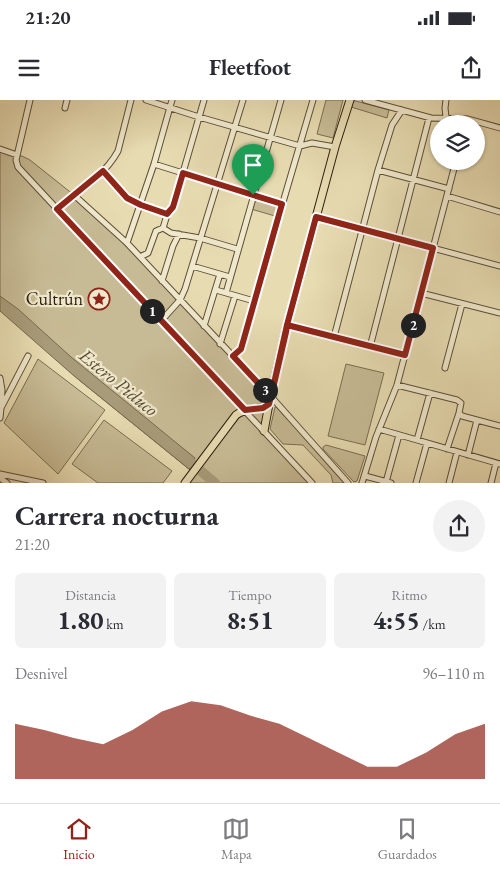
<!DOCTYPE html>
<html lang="es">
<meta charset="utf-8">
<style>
body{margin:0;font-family:"EB Garamond",serif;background:#f2f2f3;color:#2b2b33;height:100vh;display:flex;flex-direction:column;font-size:19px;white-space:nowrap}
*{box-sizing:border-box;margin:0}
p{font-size:16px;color:#7c7c81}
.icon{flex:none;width:28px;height:28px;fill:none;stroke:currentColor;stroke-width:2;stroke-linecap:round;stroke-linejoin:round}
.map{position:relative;height:383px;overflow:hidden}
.drawer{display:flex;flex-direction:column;background:#fff;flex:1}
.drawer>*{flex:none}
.fabs{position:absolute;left:430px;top:15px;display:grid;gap:10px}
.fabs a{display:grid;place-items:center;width:55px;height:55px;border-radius:50%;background:#fff;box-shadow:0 1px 4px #0004;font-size:25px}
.pin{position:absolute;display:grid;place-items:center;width:42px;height:42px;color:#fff;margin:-51px -21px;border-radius:50% 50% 50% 0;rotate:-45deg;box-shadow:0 0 5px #0007}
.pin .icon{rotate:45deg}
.km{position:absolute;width:25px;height:25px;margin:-12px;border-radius:50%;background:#222;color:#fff;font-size:14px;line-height:25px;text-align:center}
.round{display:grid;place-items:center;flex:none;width:52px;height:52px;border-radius:26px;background:#f2f2f3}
.headline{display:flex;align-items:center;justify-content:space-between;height:85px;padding:0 15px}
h1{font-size:28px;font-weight:700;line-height:38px}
.stats{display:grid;grid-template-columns:repeat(3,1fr);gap:8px;height:85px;padding:5px 15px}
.stats div{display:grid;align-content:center;border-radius:8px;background:#f2f2f3;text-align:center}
.stats b{font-size:25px;font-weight:700}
.stats small{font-size:14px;font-weight:400}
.stats p{font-size:14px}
.chart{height:140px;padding:10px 15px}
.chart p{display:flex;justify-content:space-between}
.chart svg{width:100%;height:90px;margin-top:5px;fill:#8f2418;opacity:.7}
.status{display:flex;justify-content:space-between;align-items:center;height:35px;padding:0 25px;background:#fff;direction:ltr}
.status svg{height:14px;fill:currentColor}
header{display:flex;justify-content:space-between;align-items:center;height:65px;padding:0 15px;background:#fff;font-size:22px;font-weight:700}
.dock{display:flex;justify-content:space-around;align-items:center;height:70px;border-top:1px solid #e1e1e2;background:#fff;font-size:14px;color:#7c7c81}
.dock a{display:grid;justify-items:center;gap:2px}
.dock .selected{color:#8f2418}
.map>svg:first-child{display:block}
</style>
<div class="status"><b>21:20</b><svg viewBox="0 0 49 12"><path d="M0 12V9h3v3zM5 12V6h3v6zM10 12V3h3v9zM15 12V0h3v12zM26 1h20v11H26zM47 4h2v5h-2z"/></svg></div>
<header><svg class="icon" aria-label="menu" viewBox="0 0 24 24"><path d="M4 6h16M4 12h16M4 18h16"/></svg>Fleetfoot<svg class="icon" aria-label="share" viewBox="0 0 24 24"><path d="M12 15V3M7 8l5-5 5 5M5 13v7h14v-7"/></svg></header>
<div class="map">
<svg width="500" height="383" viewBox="0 0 500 383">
<rect width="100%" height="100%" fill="#e7dbb1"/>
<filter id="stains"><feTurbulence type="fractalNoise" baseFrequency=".004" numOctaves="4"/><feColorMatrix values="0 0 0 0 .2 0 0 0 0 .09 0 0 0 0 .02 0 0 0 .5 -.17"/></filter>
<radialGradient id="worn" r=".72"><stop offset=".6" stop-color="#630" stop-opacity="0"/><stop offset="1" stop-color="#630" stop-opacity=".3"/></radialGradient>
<!-- green -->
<path fill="#c7bb95" stroke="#7a6d51" d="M326 0H343L333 38 317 34Z
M352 0 389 10 387 18 351 7Z
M0 50 17 56H22L30 60 74 95 126 144 270 297 263 334 309 383H189L195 374 79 280 23 228 0 210Z
M255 98 278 105 275 116 251 109Z
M38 259 105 310 58 374 4 323Z
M346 264 384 273 365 345 328 336Z
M275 307H276L348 383H333L331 375 303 345 283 344 270 329Z
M104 320 172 371 163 383H98L72 364Z
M326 345 365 356 357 381 354 382 323 349V347Z"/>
<!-- water -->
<path fill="#a89b79" stroke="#77694e" d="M0 196 18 209 71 257 195 358 189 369 73 275 0 211Z"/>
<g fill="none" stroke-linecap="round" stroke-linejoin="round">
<!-- river -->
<path stroke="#a89b79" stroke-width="10" d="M182 355 215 383"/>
<!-- minor casing -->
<g stroke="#5c4e36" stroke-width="7">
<path id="minor" d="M30 0 16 60 18 67 312 383
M146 0 199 17 300 46 312 43 335 47
M365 0 431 18 468 19 500 28
M446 0 445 8 446 17 454 24
M65 8 67 0
M0 49 17 55
M154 64 282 104
M378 70 449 89
M103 71 127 98 141 105 167 115
M74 95 127 143 275 301 348 383
M447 96 500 112
M57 109C79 92 105 75 118 51L131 0
M316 117 500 166
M163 128 171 133 200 138 237 149
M127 143 154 64 172 0
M140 157 148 153 156 131 163 128 167 115 173 107 204 0
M192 166 230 177
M162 181 173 146 179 134
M216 190 254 201
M226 193 281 0
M421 193 500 213
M161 221 180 200 185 189 243 0
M287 225 405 255
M204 226 220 174
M334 237 378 70 392 25 402 10
M220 244 235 196
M370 247 429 18
M233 257 241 249 254 201 313 0
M445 268 462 204
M0 278 2 290 1 306
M397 285 457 300 461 303 459 313 462 316 500 326
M0 318 1 308 28 256
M379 329 500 364
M417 340 430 293
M447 349 459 313
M468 355 477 320
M0 374 43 383
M365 376 391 383
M0 378 7 383
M386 382 399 335
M362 383 376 337 397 285 456 61
M416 383 427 343
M449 383 457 352
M491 383 496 363"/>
</g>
<!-- major casing -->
<g stroke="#2d1f0d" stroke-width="9">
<path id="major" d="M264 331 269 304
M185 383 236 315C246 307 259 311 269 304L287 225 335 47 350 0"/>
</g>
<!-- minor -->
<use href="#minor" stroke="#efe8cc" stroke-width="5"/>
<!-- major -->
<use href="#major" stroke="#e7dbb1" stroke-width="7"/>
</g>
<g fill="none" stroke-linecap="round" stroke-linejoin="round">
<!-- route casing -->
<g stroke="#fff" stroke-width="10">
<path id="route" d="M253 95 183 73 173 107 167 114 141 105 127 98 103 71 57 109 245 310 263 308 269 304 271 297 287 225 405 255 433 148 316 117 287 225 286 232 271 297 233 256 241 249 282 104 253 95"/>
</g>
<!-- route -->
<use href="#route" stroke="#8f2418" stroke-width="6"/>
</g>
<!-- icons -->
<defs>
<g id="sight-ring" transform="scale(1.125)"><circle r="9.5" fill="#efe8cc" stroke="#8f2418" stroke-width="1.5"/><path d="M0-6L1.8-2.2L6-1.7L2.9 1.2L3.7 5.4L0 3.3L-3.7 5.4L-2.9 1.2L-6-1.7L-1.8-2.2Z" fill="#8f2418"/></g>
</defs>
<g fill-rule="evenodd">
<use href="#sight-ring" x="99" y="199"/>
</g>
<g text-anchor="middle" stroke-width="4.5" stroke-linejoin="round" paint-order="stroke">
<!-- poi labels -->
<g font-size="18" fill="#2d1f0d" stroke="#efe8cc" text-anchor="end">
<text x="83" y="205">Cultrún</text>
</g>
<!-- water labels -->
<g font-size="19" font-style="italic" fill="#584a33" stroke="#efe8cc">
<text transform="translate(119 282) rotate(39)" y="7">Estero Piduco</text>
</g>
</g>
<rect width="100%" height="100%" filter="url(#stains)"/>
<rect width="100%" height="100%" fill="url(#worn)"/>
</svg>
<div class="fabs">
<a><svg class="icon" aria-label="layers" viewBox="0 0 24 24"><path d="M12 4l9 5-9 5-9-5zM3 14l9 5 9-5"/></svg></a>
</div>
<div class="pin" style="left:253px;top:95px;background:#1e9e55"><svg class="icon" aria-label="arrive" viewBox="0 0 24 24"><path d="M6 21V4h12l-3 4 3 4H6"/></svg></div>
<b class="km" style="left:152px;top:211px">1</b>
<b class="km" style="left:413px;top:225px">2</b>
<b class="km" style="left:265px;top:290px">3</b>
</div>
<section class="drawer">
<div class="headline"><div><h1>Carrera nocturna</h1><p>21:20</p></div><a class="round"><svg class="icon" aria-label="share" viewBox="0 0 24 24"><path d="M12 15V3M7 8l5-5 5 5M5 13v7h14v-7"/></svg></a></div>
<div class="stats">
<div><p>Distancia</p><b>1.80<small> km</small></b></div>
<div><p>Tiempo</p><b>8:51</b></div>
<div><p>Ritmo</p><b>4:55<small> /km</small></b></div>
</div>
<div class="chart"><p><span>Desnivel</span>96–110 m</p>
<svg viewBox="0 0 160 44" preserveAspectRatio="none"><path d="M0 44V17L10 20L20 24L30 27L40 20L50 11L60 6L70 8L80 13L90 17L100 24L110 31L120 38L130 38L140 31L150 22L160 17V44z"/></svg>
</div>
</section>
<nav class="dock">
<a class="selected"><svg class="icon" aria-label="home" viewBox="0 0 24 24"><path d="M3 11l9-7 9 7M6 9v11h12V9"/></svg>Inicio</a>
<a><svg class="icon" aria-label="map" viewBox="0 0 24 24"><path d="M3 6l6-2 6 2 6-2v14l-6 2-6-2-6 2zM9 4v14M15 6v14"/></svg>Mapa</a>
<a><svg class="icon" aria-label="saved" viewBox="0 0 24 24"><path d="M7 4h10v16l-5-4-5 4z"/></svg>Guardados</a>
</nav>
